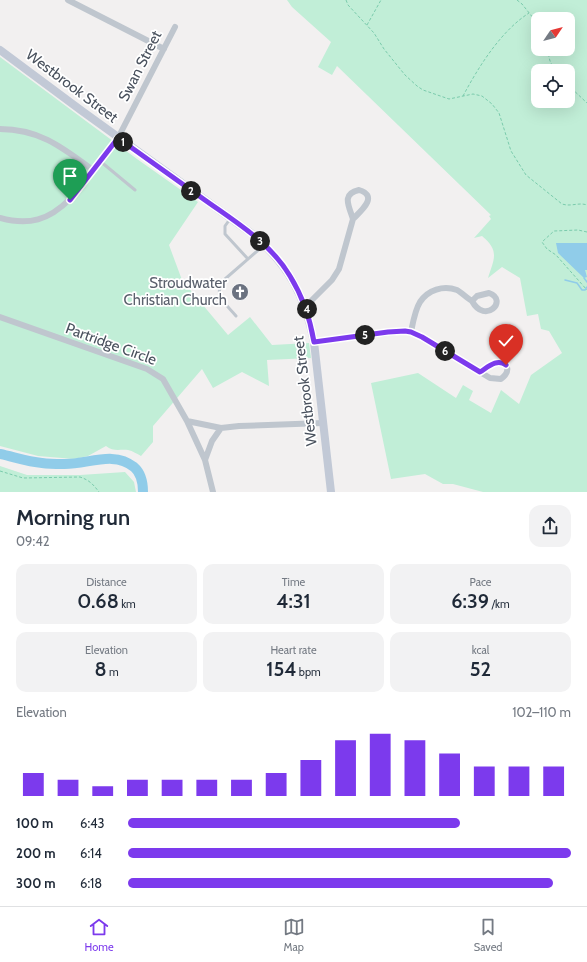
<!DOCTYPE html>
<meta charset="utf-8">
<style>
body{margin:0;font-family:Cabin,sans-serif;background:#f2f2f3;color:#1f2937;height:100vh;display:flex;flex-direction:column;font-size:15px;white-space:nowrap}
*{box-sizing:border-box;margin:0}
p{font-size:13px;color:#747a83}
.icon{flex:none;width:22px;height:22px;fill:none;stroke:currentColor;stroke-width:2;stroke-linecap:round;stroke-linejoin:round}
.map{position:relative;height:492px;overflow:hidden}
.side{display:flex;flex-direction:column;background:#fff;flex:1}
.side>*{flex:none}
.needle{width:26px;rotate:55deg}
.fabs{position:absolute;left:531px;top:12px;display:grid;gap:8px}
.fabs a{display:grid;place-items:center;width:44px;height:44px;border-radius:8px;background:#fff;box-shadow:0 4px 16px #0002;font-size:20px}
.pin{position:absolute;display:grid;place-items:center;width:34px;height:34px;color:#fff;margin:-41px -17px;border-radius:50% 50% 50% 0;rotate:-45deg;box-shadow:0 0 4px #0007}
.pin .icon{rotate:45deg}
.km{position:absolute;width:20px;height:20px;margin:-10px;border-radius:50%;background:#222;color:#fff;font-size:11px;line-height:20px;text-align:center}
.round{display:grid;place-items:center;flex:none;width:42px;height:42px;border-radius:12px;background:#f2f2f3}
.summary{display:flex;align-items:center;justify-content:space-between;height:68px;padding:0 16px}
h1{font-size:22px;font-weight:600;line-height:30px}
.stats{display:grid;grid-template-columns:repeat(3,1fr);gap:6px;height:68px;padding:4px 16px}
.stats div{display:grid;align-content:center;border-radius:10px;background:#f2f2f3;text-align:center}
.stats b{font-size:20px;font-weight:600}
.stats small{font-size:11px;font-weight:400}
.stats p{font-size:11px}
.chart{height:112px;padding:8px 16px}
.chart p{display:flex;justify-content:space-between}
.chart svg{width:100%;height:72px;margin-top:4px;stroke:#7c3aed;stroke-width:6}
ul{padding:0 16px;list-style:none;font-size:13px}
li{display:grid;grid-template-columns:64px 48px 1fr;align-items:center;height:30px}
li i{height:10px;border-radius:5px;background:#7c3aed}
.dock{display:flex;justify-content:space-around;align-items:center;height:56px;border-top:1px solid #e0e1e3;background:#fff;font-size:11px;color:#747a83}
.dock a{display:grid;justify-items:center;gap:2px}
.dock .selected{color:#7c3aed}
.map>svg:first-child{display:block}
</style>
<div class="map">
<svg width="587" height="492" viewBox="0 0 587 492">
<rect width="100%" height="100%" fill="#f2f0f0"/>
<!-- green -->
<path fill="#c1eed7" fill-rule="evenodd" d="M287 0H587V492H483L453 484H443L425 474 391 479 371 383 418 373 456 398 463 385 473 391 469 400 491 413 501 390 519 404 531 375 562 353 549 331 541 329 538 314 527 316 520 278 502 267 488 278C494 259 500 251 482 236L474 238 491 219 489 216 491 215 337 66 332 75 318 67 331 42 292 7ZM538 19H568V49H538ZM538 71H568V101H538Z
M0 57 137 159 198 202 169 245 182 280 228 335 250 317 272 345 309 343 311 358 267 360 269 386 242 372 213 388 202 369 153 426V442L141 456C137 454 133 451 128 450 120 449 113 452 106 446L88 456 74 459 38 456 0 446Z
M0 466 27 475H80L125 472 134 482 136 492H0Z"/>
<!-- water -->
<path fill="#90cce9" d="M556 243H587V270H585L587 277 584 278 558 253Z"/>
<g fill="none" stroke-linecap="round" stroke-linejoin="round">
<!-- stream -->
<path stroke="#90cce9" stroke-width="1.5" d="M584 278 587 282
M565 280 577 283 582 290H585L587 287"/>
<!-- river -->
<path stroke="#90cce9" stroke-width="10" d="M0 454C14 457 28 462 42 463 49 464 56 464 63 464 87 465 113 450 134 467 141 473 143 483 143 492"/>
<!-- path -->
<path stroke="#7acbac" stroke-width="1" stroke-dasharray="3 2" stroke-linecap="butt" d="M346 0 348 5 374 33 384 49 405 75 417 86 423 90 449 99 473 94 482 96 492 104 499 113 511 151 526 175 562 204C571 207 579 202 587 205
M517 0 522 4 538 24
M367 25 381 0
M547 49 550 61 555 71
M568 85 587 103
M463 96C479 66 501 31 529 13
M587 232 578 230 554 231 542 242 547 249 556 255 587 290
M0 471 23 478 80 477C89 480 93 484 99 492"/>
<!-- lane -->
<path stroke="#bfc6ce" stroke-width="3" d="M100 161 135 190
M230 219 225 226V234L248 259
M236 316C226 304 211 294 225 279L263 246"/>
<!-- street -->
<path stroke="#bfc6ce" stroke-width="6" d="M68 0 164 49
M0 129C40 129 63 148 93 170
M359 190C379 196 361 211 353 219 349 206 341 194 359 190Z
M0 218C29 226 49 220 70 199L118 138 175 27
M489 293C509 300 485 325 472 301L477 296Z
M306 306 332 280 339 269 353 219
M0 317 147 369 163 379 187 421 205 460 213 492
M411 332C413 322 415 310 420 302 428 290 443 285 457 290 462 293 467 298 472 301
M314 342 387 333 405 331 411 332 422 337 480 372
M497 362C510 363 510 372 501 379L490 378 480 372Z
M187 421 221 428
M205 460 212 441 221 428 239 426 323 423"/>
<!-- secondary -->
<path stroke="#c2c9d6" stroke-width="8" d="M0 50 82 111 251 233C288 264 305 295 314 342L331 492"/>
</g>
<g fill="none" stroke-linecap="round" stroke-linejoin="round">
<!-- route casing -->
<g stroke="#fff" stroke-width="8">
<path id="route" d="M70 200 118 138C146 158 174 178 202 198 234 221 270 242 290 276 303 297 310 318 314 342L388 332 405 331 411 332 422 337 480 372C488 367 497 358 506 365"/>
</g>
<!-- route -->
<use href="#route" stroke="#7c3aed" stroke-width="5"/>
</g>
<!-- icons -->
<defs>
<g id="church-disc" transform="scale(0.9)"><circle r="9.5" fill="#6b7280" stroke="#fff"/><path d="M-1.2-6h2.4v3.5h3.3v2.4h-3.3V6h-2.4V-.1h-3.3v-2.4h3.3Z" fill="#fff"/></g>
</defs>
<g fill-rule="evenodd">
<use href="#church-disc" x="240" y="292"/>
</g>
<g text-anchor="middle" stroke-width="3.5" stroke-linejoin="round" paint-order="stroke">
<!-- street labels -->
<g font-size="15" fill="#49515d" stroke="#fff">
<text transform="translate(140 66) rotate(-63)" y="5">Swan Street</text>
<text transform="translate(72 86) rotate(37)" y="5">Westbrook Street</text>
<text transform="translate(111 344) rotate(20)" y="5">Partridge Circle</text>
<text transform="translate(305 391) rotate(-97)" y="5">Westbrook Street</text>
</g>
<!-- worship labels -->
<g font-size="15" fill="#5b616d" stroke="#fff" text-anchor="end">
<text x="227" y="288">Stroudwater<tspan x="227" dy="17">Christian Church</tspan></text>
</g>
</g>
</svg>
<div class="fabs">
<a><svg class="needle" viewBox="-14 -14 28 28"><path d="M0-13l5 13h-10z" fill="#e53935"/><path d="M0 13l5-13h-10z" fill="#747a83"/></svg></a>
<a><svg class="icon" aria-label="locate" viewBox="0 0 24 24"><circle cx="12" cy="12" r="6"/><path d="M12 2v4M12 18v4M2 12h4M18 12h4"/></svg></a>
</div>
<div class="pin" style="left:70px;top:200px;background:#1e9e55"><svg class="icon" aria-label="arrive" viewBox="0 0 24 24"><path d="M6 21V4h12l-3 4 3 4H6"/></svg></div>
<div class="pin" style="left:506px;top:365px;background:#d93025"><svg class="icon" aria-label="check" viewBox="0 0 24 24"><path d="M5 12l5 5 9-10"/></svg></div>
<b class="km" style="left:123px;top:142px">1</b>
<b class="km" style="left:191px;top:191px">2</b>
<b class="km" style="left:260px;top:241px">3</b>
<b class="km" style="left:307px;top:309px">4</b>
<b class="km" style="left:365px;top:335px">5</b>
<b class="km" style="left:445px;top:351px">6</b>
</div>
<section class="side">
<div class="summary"><div><h1>Morning run</h1><p>09:42</p></div><a class="round"><svg class="icon" aria-label="share" viewBox="0 0 24 24"><path d="M12 15V3M7 8l5-5 5 5M5 13v7h14v-7"/></svg></a></div>
<div class="stats">
<div><p>Distance</p><b>0.68<small> km</small></b></div>
<div><p>Time</p><b>4:31</b></div>
<div><p>Pace</p><b>6:39<small> /km</small></b></div>
</div>
<div class="stats">
<div><p>Elevation</p><b>8<small> m</small></b></div>
<div><p>Heart rate</p><b>154<small> bpm</small></b></div>
<div><p>kcal</p><b>52</b></div>
</div>
<div class="chart"><p><span>Elevation</span>102–110 m</p>
<svg viewBox="0 0 160 44" preserveAspectRatio="none"><path d="M5 44V30M15 44V34M25 44V38M35 44V34M45 44V34M55 44V34M65 44V34M75 44V30M85 44V22M95 44V10M105 44V6M115 44V10M125 44V18M135 44V26M145 44V26M155 44V26"/></svg>
</div>
<ul>
<li><b>100 m</b>6:43<i style="width:75%"></i></li>
<li><b>200 m</b>6:14<i style="width:100%"></i></li>
<li><b>300 m</b>6:18<i style="width:96%"></i></li>
</ul>
</section>
<nav class="dock">
<a class="selected"><svg class="icon" aria-label="home" viewBox="0 0 24 24"><path d="M3 11l9-7 9 7M6 9v11h12V9"/></svg>Home</a>
<a><svg class="icon" aria-label="map" viewBox="0 0 24 24"><path d="M3 6l6-2 6 2 6-2v14l-6 2-6-2-6 2zM9 4v14M15 6v14"/></svg>Map</a>
<a><svg class="icon" aria-label="saved" viewBox="0 0 24 24"><path d="M7 4h10v16l-5-4-5 4z"/></svg>Saved</a>
</nav>
